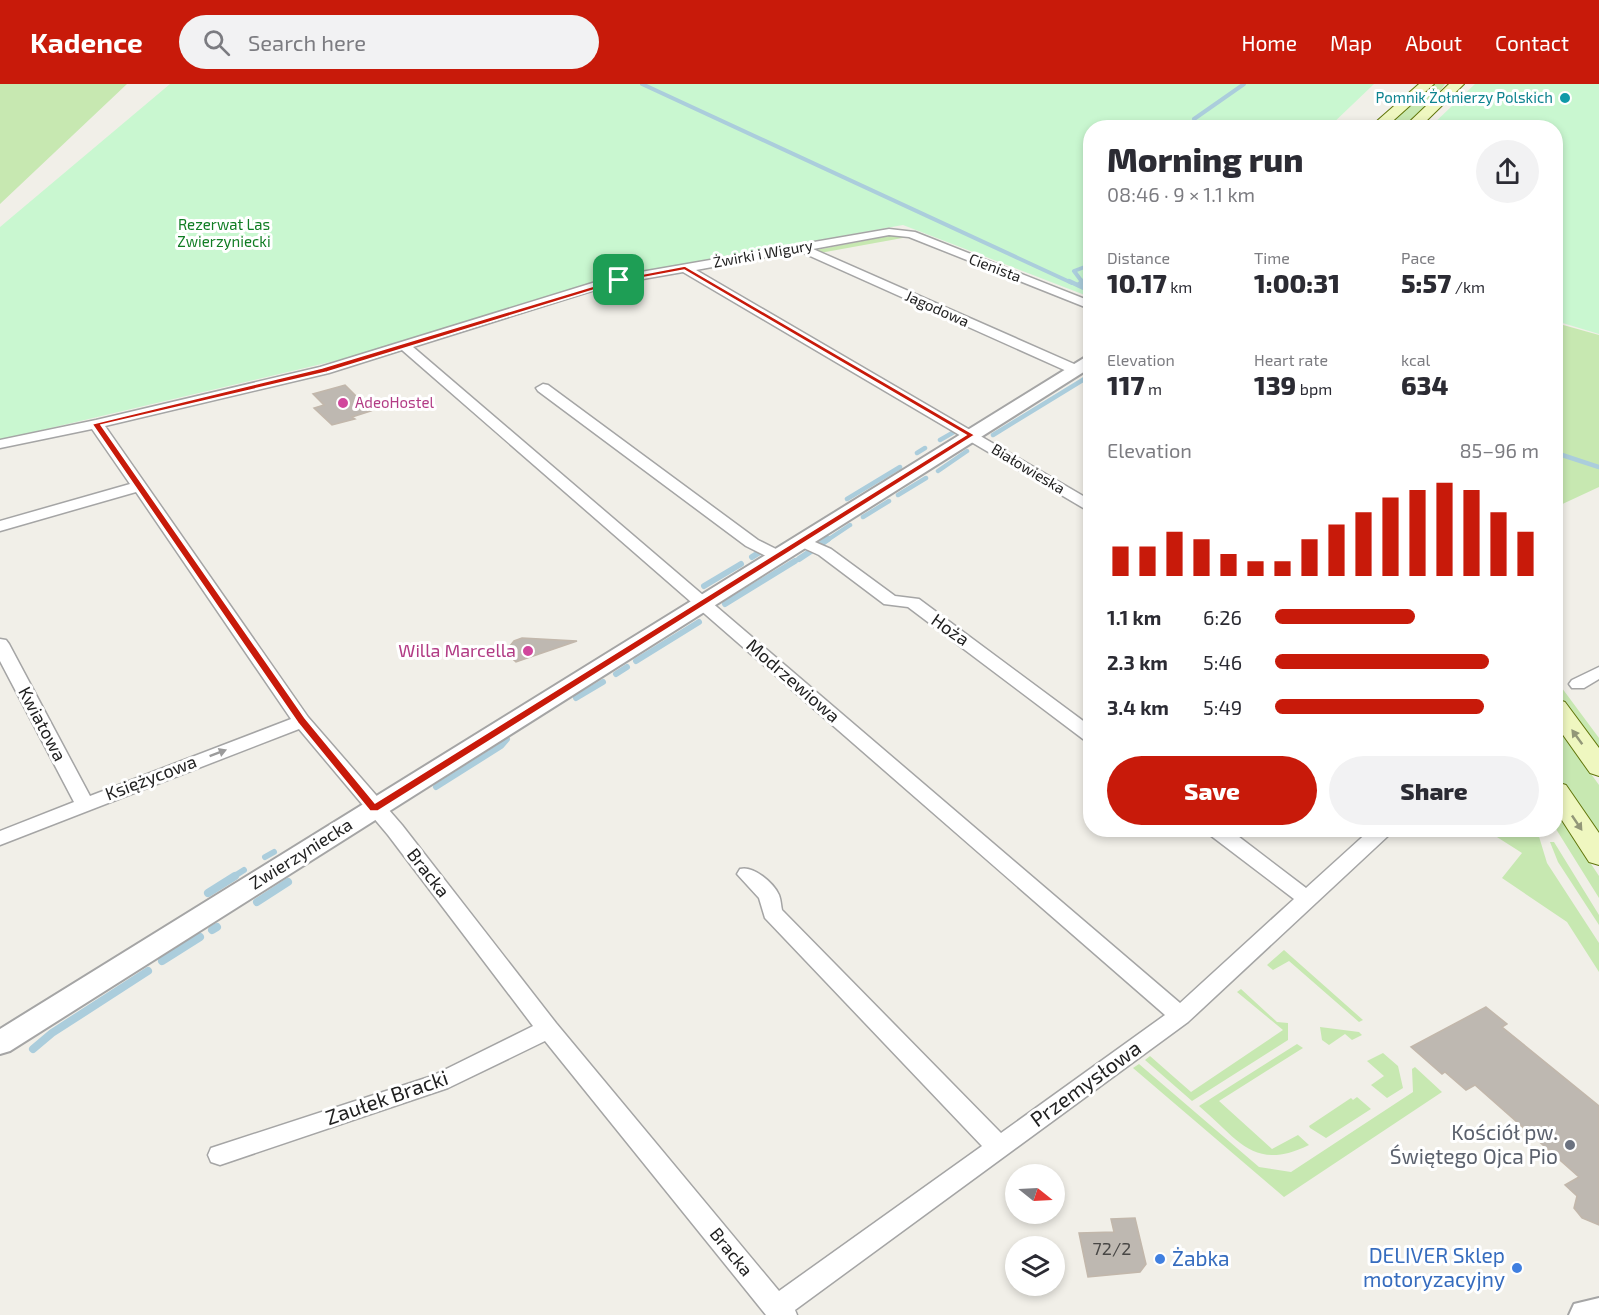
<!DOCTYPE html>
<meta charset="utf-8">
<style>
body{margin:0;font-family:"Exo 2",sans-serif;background:#f2f2f3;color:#2b2b33;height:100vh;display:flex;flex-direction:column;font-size:22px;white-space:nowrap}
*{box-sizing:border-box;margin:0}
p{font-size:20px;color:#7c7c81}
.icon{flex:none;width:33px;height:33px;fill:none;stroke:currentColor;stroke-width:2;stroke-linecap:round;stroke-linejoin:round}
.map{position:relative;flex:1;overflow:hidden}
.panel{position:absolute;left:1083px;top:36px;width:480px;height:717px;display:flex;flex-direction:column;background:#fff;border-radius:24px;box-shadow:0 3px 9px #0003}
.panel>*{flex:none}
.needle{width:39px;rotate:108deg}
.buttons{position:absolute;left:1005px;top:1080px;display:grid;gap:12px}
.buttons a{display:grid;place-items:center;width:60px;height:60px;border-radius:50%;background:#fff;box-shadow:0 3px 9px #0003;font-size:30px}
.pin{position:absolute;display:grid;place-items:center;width:51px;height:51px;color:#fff;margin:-26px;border-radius:12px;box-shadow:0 3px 9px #0006}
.round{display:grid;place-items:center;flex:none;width:63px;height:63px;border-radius:32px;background:#f2f2f3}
.overview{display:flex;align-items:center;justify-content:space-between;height:102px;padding:0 24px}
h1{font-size:33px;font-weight:800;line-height:45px}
.stats{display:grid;grid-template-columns:repeat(3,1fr);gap:9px;height:102px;padding:6px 24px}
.stats div{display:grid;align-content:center}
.stats b{font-size:26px;font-weight:800}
.stats small{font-size:16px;font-weight:400}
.stats p{font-size:16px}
.chart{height:168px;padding:12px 24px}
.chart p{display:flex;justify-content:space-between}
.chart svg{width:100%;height:108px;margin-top:6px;stroke:#c81a0a;stroke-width:6}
.action{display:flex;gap:12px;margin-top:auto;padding:12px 24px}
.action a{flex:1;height:69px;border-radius:36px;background:#c81a0a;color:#fff;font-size:24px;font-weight:800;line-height:69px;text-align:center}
.action a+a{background:#f2f2f3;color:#2b2b33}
ul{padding:0 24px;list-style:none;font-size:20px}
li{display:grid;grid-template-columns:96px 72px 1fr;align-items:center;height:45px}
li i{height:15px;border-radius:8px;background:#c81a0a}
header{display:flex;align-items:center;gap:36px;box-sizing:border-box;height:84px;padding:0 30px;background:#c81a0a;color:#fff}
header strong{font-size:28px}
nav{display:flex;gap:33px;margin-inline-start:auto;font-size:21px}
.search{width:420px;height:54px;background:#f2f2f3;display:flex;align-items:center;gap:15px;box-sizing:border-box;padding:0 21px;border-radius:33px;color:#7c7c81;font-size:22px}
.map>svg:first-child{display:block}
</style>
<header>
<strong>Kadence</strong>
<div class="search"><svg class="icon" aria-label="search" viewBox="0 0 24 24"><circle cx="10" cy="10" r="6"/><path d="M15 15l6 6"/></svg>Search here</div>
<nav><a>Home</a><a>Map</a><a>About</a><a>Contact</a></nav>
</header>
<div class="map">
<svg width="1599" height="1231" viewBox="0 0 1599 1231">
<rect width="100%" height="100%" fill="#f1efe8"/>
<!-- grass -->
<path fill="#c7e8b1" d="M0 0H127L0 120Z
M1435 0H1445L1433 17 1403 43 1384 44Z
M894 151 908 153 820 169 816 166Z
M1556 239 1599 251V403L1556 423Z
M1556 596 1599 654V666L1556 607Z
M1556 641 1599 701V753L1556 690Z
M1556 727 1599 792V814L1556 745Z
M1486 746H1537L1547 779 1599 859V888L1567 838 1502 794 1522 769Z
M1550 758H1554L1599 831V841L1558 778Z
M1284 866 1363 936 1359 938 1289 877 1273 886 1267 881Z
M1241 905 1277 938 1288 939V956L1192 1017 1145 976 1150 972 1191 1008 1283 946 1237 908Z
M1320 943 1359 948 1362 951 1352 956 1345 950 1329 961 1322 956Z
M1297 960 1303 964 1219 1017 1272 1065 1298 1051 1309 1061C1254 1088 1239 1056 1199 1022Z
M1383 969 1398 982 1403 1004 1387 1014 1371 1001 1384 992 1367 977Z
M1139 980 1259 1083 1291 1088 1413 1008 1412 985 1415 983 1442 1008 1284 1113 1133 984Z
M1357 1013 1371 1025 1326 1054 1310 1044 1309 1042 1351 1014 1353 1016Z"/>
<!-- park -->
<path fill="#c9f7d0" d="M170 0H1374L1329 43 1090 44V213L903 141 612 193 347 274 0 356V143Z
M1475 0H1599V250L1556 237V44L1430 43Z"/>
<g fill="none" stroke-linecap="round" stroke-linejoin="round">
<!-- stream-far3 -->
<path stroke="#abcddc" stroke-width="4" d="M642 0 1072 199
M1194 35 1244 0
M1185 44 1186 41
M1083 199 1074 187 1090 181"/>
<!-- stream-far2 -->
<path stroke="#abcddc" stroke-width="4.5" d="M1069 197 1090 207
M1078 201 1083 197
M993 351 1086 294
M940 356 954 348
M917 369 925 364
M1556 369 1599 383
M938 387 967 367
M898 411 926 394
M847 415 900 383
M863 433 889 417
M826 457 850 441"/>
<!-- stream-far1 -->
<path stroke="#abcddc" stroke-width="6" d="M821 460 828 455
M752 473 760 468
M799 475 811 467
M704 502 741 480
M725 520 795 477
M636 577 699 538
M616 590 627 583
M576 614 603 598
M436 703 501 662 507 655
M265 773 274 768
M233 793 244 786"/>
<!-- stream -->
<path stroke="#abcddc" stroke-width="8" d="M208 809 235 792
M257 818 288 798
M212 846 217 843
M162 877 200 853
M33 965 52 949 148 887"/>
</g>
<!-- building -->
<path fill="#beb8b1" stroke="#c2b7ab" stroke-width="1.5" d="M345 301 371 327 352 333 355 335 332 341 314 324 324 321 313 310Z
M522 554 577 557 516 578 505 568 514 557Z
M1486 923 1507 940 1502 943 1599 1022V1141L1582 1134 1574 1124 1577 1112 1565 1101 1579 1093 1475 1001 1466 1006 1445 988 1442 990 1411 963Z
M1135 1134 1146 1180 1140 1188 1088 1193 1079 1149 1114 1148 1111 1135Z"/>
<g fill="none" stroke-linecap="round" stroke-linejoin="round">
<!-- minor casing -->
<g stroke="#a5a5a5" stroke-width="3">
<path id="minor" d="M889 145 915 148 1090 217V225L909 153 889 151 813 165 1081 283 1083 286 1081 289H1071L799 167 696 186 1090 416V426L1085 425 683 188 614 200 413 263 1180 919 1294 815 1210 751 1207 746H1230L1306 804 1370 746H1392L1389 751 1188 938 795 1226 797 1231H766L545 957 448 1004 220 1081 211 1078 208 1071 211 1064 432 992 533 942 388 751 299 645 0 761V747L74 718 0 577V555L6 556 9 560 90 712 291 635 136 408 0 447V437L130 400 92 345 0 364V356L96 336 320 283 612 193ZM402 266 1165 931 1001 1049 782 826C781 822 781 816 779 811 774 799 753 781 740 785L737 790 759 814 765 834 982 1062 779 1207 556 939 402 741 308 633 105 342 329 289Z
M543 300 548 301 758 456 784 469 786 472 784 475H772L746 462 538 307 536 304Z
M801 452 831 465 895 512 919 515 1090 642V657L1083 655 908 523 884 520 819 471 795 460 793 457Z
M1599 583V595L1584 604H1572L1569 600 1572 596Z"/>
</g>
<!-- tertiary casing -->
<g stroke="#a5a5a5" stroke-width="4">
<path id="tertiary" d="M1090 272V284L10 967 0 970V945L1084 274Z
M1599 1214V1231H1569L1574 1220Z"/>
</g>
<!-- secondary casing -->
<g stroke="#61760a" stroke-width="2">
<path id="secondary" d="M1419 0H1434L1385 44H1369Z
M1449 0H1464L1419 44H1403Z
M1556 615 1565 618 1599 664V692L1590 689 1556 641Z
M1556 698 1566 701 1599 749V781L1589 778 1556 727Z"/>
</g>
<!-- minor -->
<use href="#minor" fill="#fff" fill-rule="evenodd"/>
<!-- tertiary -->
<use href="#tertiary" fill="#fff" fill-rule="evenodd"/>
<!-- secondary -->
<use href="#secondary" fill="#eff7c0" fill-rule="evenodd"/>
</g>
<!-- one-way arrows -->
<defs><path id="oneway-solid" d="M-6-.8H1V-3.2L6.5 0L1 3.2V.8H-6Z" transform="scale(1.5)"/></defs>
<g fill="#929778">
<use href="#oneway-solid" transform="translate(1577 653) rotate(-126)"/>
<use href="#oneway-solid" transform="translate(1577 739) rotate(56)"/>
</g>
<use fill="#9b9b9b" href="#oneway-solid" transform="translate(218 669) rotate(-21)"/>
<!-- route -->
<path fill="#c81a0a" stroke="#fff" stroke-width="1.5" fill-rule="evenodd" d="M685 182 975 351 378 727H370L298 639 92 340 322 284 617 195ZM684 186 966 351 375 719 305 634 101 341 327 288 620 198Z"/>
<!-- markers -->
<circle fill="#0f9aa8" stroke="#fff" stroke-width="2" cx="1565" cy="14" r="6"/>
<g fill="#d1479c" stroke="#fff" stroke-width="2">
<circle cx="343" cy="319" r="6"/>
<circle cx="528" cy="567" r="6"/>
</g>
<circle fill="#6b7280" stroke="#fff" stroke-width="2" cx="1570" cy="1061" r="6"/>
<g fill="#3f7fe0" stroke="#fff" stroke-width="2">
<circle cx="1160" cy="1175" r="6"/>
<circle cx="1517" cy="1184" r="6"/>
</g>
<g text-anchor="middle" stroke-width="6" stroke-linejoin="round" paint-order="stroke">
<!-- far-culture labels -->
<g font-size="15" fill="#0d838f" stroke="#fff" text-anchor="end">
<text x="1553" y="19">Pomnik Żołnierzy Polskich</text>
</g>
<!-- far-park labels -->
<g font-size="15" fill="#117d24" stroke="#fff">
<text x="224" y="146">Rezerwat Las<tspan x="224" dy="17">Zwierzyniecki</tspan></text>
</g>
<!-- far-street labels -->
<g font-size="15" fill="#212121" stroke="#fff">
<text transform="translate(763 170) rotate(-10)" y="5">Żwirki i Wigury</text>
<text transform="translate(995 184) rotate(21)" y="5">Cienista</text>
<text transform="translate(937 225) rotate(24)" y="5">Jagodowa</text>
<text transform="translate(1028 385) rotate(31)" y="5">Białowieska</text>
</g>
<!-- far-hotel labels -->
<g font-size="15" fill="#b23c85" stroke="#fff" text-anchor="start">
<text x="355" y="324">AdeoHostel</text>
</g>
<!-- street labels -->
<g font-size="18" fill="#212121" stroke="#fff">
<text transform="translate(950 546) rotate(35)" y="6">Hoża</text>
<text transform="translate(793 597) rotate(41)" y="6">Modrzewiowa</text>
<text transform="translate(42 640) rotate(62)" y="6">Kwiatowa</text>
<text transform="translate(151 694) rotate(-21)" y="6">Księżycowa</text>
<text transform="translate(301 770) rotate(-32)" y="6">Zwierzyniecka</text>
<text transform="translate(428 789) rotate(52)" y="6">Bracka</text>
<text transform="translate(731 1168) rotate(51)" y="6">Bracka</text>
</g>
<!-- hotel labels -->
<g font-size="18" fill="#b23c85" stroke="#fff" text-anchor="end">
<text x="516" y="573">Willa Marcella</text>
</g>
<!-- near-number labels -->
<g font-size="18" fill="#484745">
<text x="1112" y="1171">72/2</text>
</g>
<!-- near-street labels -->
<g font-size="21" fill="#212121" stroke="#fff">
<text transform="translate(1086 1000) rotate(-36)" y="7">Przemysłowa</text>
<text transform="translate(387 1014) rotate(-19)" y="7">Zaułek Bracki</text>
</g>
<!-- near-worship labels -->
<g font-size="21" fill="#5b616d" stroke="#fff" text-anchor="end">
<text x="1558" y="1056">Kościół pw.<tspan x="1558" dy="24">Świętego Ojca Pio</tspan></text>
</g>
<!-- near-shop labels -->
<g font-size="21" fill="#366cbe" stroke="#fff" text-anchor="end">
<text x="1505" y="1179">DELIVER Sklep<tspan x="1505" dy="24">motoryzacyjny</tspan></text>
<text x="1172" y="1182" text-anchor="start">Żabka</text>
</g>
</g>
</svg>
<div class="buttons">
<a><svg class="needle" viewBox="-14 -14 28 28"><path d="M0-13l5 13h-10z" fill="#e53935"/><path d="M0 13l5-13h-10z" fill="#7c7c81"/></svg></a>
<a><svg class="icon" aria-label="layers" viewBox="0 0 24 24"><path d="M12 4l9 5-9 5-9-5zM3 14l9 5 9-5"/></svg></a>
</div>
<div class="pin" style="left:619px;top:196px;background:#1e9e55"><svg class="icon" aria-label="arrive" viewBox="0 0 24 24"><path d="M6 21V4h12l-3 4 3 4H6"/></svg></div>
<section class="panel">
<div class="overview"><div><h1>Morning run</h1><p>08:46 · 9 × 1.1 km</p></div><a class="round"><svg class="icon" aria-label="share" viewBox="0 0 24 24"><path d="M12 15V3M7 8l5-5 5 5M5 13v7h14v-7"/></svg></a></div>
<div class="stats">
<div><p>Distance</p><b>10.17<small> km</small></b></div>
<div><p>Time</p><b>1:00:31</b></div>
<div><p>Pace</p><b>5:57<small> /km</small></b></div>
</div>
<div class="stats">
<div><p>Elevation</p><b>117<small> m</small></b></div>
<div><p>Heart rate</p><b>139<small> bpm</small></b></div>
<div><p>kcal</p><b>634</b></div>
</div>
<div class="chart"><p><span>Elevation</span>85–96 m</p>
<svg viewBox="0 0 160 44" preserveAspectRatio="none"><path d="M5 44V32M15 44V32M25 44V26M35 44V29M45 44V35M55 44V38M65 44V38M75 44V29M85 44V23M95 44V18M105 44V12M115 44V9M125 44V6M135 44V9M145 44V18M155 44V26"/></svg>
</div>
<ul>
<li><b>1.1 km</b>6:26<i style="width:53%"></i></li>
<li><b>2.3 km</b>5:46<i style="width:81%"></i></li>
<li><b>3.4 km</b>5:49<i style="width:79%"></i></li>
</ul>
<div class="action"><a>Save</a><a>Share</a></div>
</section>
</div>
